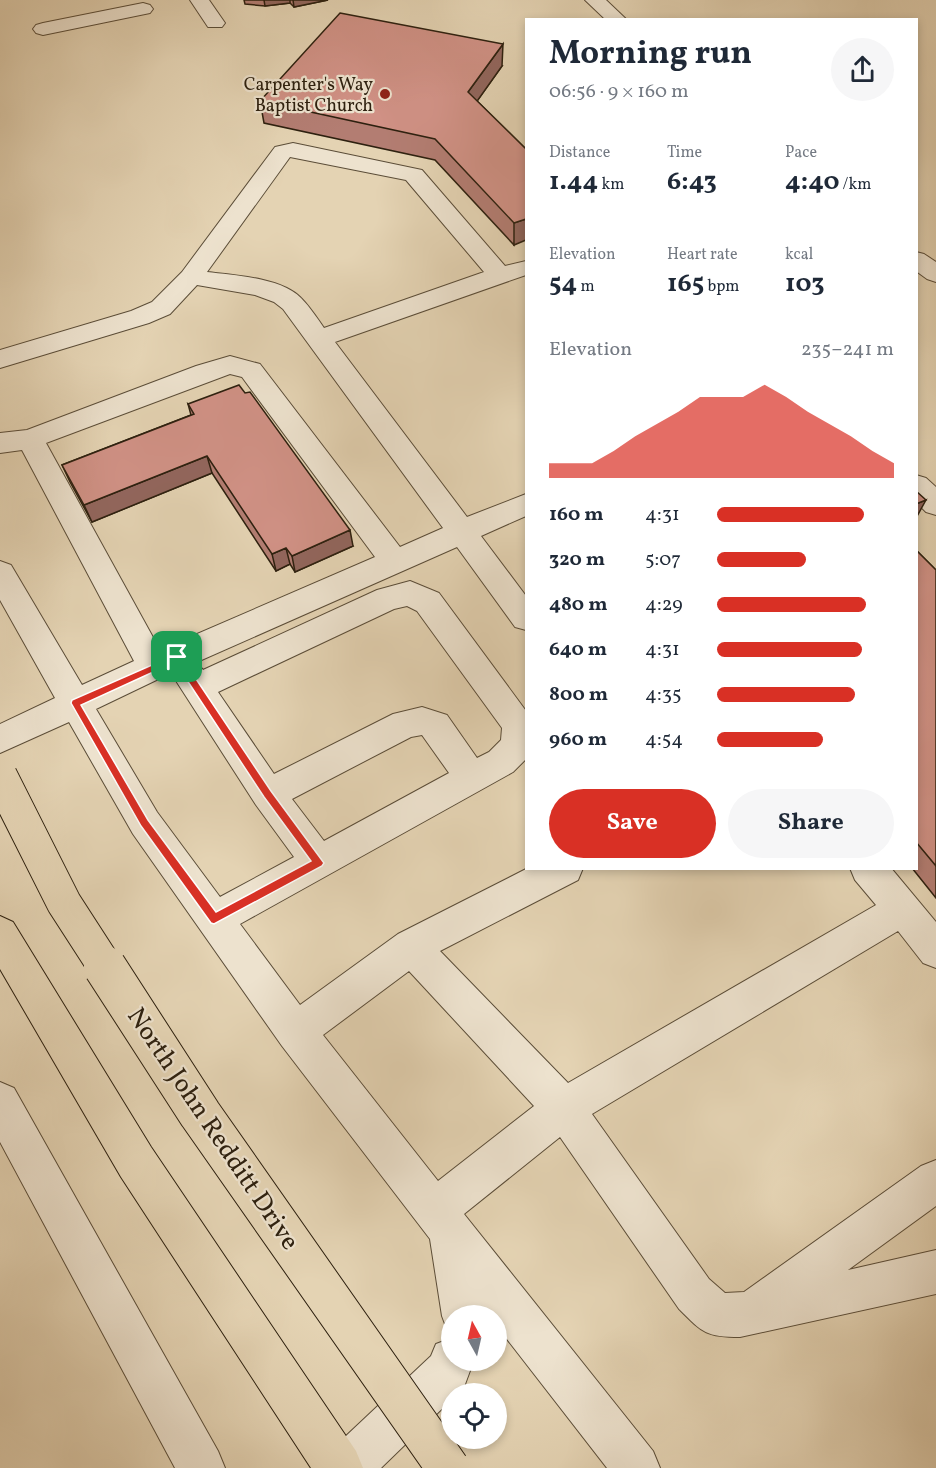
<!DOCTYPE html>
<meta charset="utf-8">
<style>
body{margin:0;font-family:Vollkorn,serif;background:#f6f6f7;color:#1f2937;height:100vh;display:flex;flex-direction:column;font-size:22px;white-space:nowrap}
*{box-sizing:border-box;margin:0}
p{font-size:20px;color:#747a83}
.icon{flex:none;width:33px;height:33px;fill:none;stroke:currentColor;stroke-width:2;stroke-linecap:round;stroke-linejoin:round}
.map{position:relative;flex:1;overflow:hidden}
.side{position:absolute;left:525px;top:18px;width:393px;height:852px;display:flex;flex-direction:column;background:#fff;border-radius:0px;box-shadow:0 3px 9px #0003}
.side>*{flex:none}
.needle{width:39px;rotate:352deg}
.controls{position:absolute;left:441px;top:1305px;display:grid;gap:12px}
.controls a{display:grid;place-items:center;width:66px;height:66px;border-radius:50%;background:#fff;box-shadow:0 3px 9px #0003;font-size:30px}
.pin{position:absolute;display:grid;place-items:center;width:51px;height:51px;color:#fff;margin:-26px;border-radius:12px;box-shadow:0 3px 9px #0006}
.round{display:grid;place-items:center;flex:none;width:63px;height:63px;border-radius:32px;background:#f6f6f7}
.head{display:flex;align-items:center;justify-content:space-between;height:102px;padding:0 24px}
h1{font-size:33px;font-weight:700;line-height:45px}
.metrics{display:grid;grid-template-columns:repeat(3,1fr);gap:9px;height:102px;padding:6px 24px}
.metrics div{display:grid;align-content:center}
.metrics b{font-size:26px;font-weight:700}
.metrics small{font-size:16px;font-weight:400}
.metrics p{font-size:16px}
.chart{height:168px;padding:12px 24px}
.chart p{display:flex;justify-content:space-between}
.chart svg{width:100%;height:108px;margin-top:6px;fill:#d93025;opacity:.7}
.cta{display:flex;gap:12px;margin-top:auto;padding:12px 24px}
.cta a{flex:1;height:69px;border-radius:36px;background:#d93025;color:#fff;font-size:24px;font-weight:700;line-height:69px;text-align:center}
.cta a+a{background:#f6f6f7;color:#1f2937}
ul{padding:0 24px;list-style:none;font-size:20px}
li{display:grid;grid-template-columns:96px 72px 1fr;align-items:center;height:45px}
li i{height:15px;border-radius:8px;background:#d93025}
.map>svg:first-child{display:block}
</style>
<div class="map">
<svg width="936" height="1468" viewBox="0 0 936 1468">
<rect width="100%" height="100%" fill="#e4d3b3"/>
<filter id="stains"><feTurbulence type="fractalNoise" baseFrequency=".00333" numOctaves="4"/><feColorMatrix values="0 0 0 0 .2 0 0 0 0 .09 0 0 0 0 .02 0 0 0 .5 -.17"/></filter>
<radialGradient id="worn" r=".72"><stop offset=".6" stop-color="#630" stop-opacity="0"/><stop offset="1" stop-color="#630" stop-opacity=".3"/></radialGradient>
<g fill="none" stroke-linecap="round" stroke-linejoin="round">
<!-- minor casing -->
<g stroke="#5b4d38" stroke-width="2">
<path id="minor" d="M190 0H209L225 23 222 27H208Z
M585 0H606L627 20H606Z
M143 3 150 5 153 9 150 13 43 35 36 33 33 29 36 25 43 23Z
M293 143 422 170 505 266 526 261V275L335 342 467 517 526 494V516L481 536 526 596V630L515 627 457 547 197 662 203 670 377 590 410 581 439 593 526 711V759L513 772 240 924 300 1005 398 934 528 868H583L578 880 440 951 568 1083 876 905 855 880 850 868H891L936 922V968L923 963 898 931 592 1114 709 1279 725 1293 744 1292 921 1166 936 1160V1206L848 1270 936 1250V1294L740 1337C706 1337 703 1333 679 1309L560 1137 464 1214 653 1451 660 1468H607L496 1325V1316H489L485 1310 486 1316H452V1333L448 1332 442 1316 430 1239 282 1046 133 834 69 722 0 753V724L55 698 0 600V561L11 565 82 685 134 661 22 450 0 453V433L27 430 196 366 230 356 260 364 400 547 443 528 283 309 274 302 255 295 197 285 170 314 149 323 0 368V350L131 311 152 302 182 272 275 147ZM290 157 406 180 484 272 324 328C317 318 310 307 301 298 282 278 234 275 207 272ZM230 374 242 377 375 557 160 650 46 443ZM407 606 417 611 502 728 501 740 489 752 477 758 447 715 422 707 393 714 274 774 218 692 394 609ZM171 673 256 805 294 857 220 897 157 812 96 709ZM422 735 449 773 324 841 292 799 411 737ZM409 971 534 1106 438 1181 323 1035Z
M916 252 924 254 936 262V282L927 279 916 271Z
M916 475 926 478 936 487V515L926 512 916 502Z
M0 1082 14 1088 218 1451 225 1468H175L0 1142Z
M452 1338V1360H474L464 1387 457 1394H452V1399L381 1468H323L330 1451 431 1356 436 1344Z"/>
</g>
<!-- highway casing -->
<g stroke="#2d200f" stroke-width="2">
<path id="highway" d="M0 916 13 922 151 1147 356 1451 363 1468H311L121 1177 0 969Z"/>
</g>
<!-- minor -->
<use href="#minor" fill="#ede2ce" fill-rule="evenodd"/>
<!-- highway -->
<use href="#highway" fill="#e4d3b3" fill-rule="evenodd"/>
<!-- highway-bridge-far1 casing -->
<g stroke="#2d200f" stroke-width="36" stroke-linecap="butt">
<path id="highway-bridge-far1" d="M0 776 64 903 106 968"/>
</g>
<!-- highway-bridge casing -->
<g stroke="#2d200f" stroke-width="44" stroke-linecap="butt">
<path id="highway-bridge" d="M105 967 200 1114 448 1468"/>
</g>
<!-- highway-bridge-far1 -->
<use href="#highway-bridge-far1" stroke="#e4d3b3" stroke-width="34"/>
<!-- highway-bridge -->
<use href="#highway-bridge" stroke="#e4d3b3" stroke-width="42"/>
</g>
<!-- wall -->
<path fill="#b37d72" stroke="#2d200f" stroke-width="1.5" d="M244 0H328L294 7 290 3 265 6 245 4Z
M502 66 477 101 526 149 514 245 435 160 264 123 260 101Z
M188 404 353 546 295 572 290 564 276 571 212 473 92 522 70 482 62 465 191 415Z
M916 550 936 570V898L912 868H916Z"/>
<!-- shaded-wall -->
<path fill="#92665d" stroke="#2d200f" stroke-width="1.5" d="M264 0H290V3L265 6Z
M293 0H328L294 7Z
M503 44 502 66 468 114V92Z
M526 219V240L514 245V223Z
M207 456 212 473 92 522 84 505Z
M926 500 916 518V504Z
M350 530 353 546 295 572 292 556Z
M286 548 290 564 276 571 272 554Z"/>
<!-- building -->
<path fill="#d09185" stroke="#2d200f" stroke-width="1.5" d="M340 13 503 44 468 92 526 149V219L514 223 435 139 260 101Z
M239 385 245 393 250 392 350 530 292 556 286 548 272 554 207 456 84 505 62 465 194 414 188 404Z
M916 491 926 500 916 504Z
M916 550 936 570V866L916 842Z"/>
<!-- route -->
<path fill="#d93025" stroke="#fff" stroke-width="1.5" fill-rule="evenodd" d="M177 654 180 655 271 791 324 863 322 866 214 924 211 923 141 826 71 703 72 700ZM175 662 264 797 311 861 216 912 148 820 81 705Z"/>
<!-- markers -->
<circle fill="#8f2418" stroke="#ede2ce" stroke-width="2" cx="385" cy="94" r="6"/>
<g text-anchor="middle" stroke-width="4.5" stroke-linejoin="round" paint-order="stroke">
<!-- far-poi labels -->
<g font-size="18" fill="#2d200f" stroke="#ede2ce" text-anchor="end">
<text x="373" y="90">Carpenter's Way<tspan x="373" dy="21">Baptist Church</tspan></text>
</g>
<!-- near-street labels -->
<g font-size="26" fill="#2d200f" stroke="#ede2ce">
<text transform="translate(214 1128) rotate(56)" y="9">North John Redditt Drive</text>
</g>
</g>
<rect width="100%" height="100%" filter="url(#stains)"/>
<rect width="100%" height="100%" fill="url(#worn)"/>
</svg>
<div class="controls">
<a><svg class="needle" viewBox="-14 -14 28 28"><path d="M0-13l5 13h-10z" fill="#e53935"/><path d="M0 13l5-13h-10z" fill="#747a83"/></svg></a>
<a><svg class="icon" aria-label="locate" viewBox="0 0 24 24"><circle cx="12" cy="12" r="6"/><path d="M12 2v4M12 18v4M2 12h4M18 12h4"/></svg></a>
</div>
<div class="pin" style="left:177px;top:657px;background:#1e9e55"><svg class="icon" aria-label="arrive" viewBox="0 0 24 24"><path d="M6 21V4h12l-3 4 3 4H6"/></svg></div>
<section class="side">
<div class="head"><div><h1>Morning run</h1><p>06:56 · 9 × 160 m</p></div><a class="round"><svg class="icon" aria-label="share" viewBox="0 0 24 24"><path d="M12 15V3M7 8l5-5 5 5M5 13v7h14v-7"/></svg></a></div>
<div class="metrics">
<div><p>Distance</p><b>1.44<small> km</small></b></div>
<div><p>Time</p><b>6:43</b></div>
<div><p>Pace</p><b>4:40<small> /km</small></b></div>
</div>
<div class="metrics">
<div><p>Elevation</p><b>54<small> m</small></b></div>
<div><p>Heart rate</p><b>165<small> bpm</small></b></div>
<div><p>kcal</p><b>103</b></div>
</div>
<div class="chart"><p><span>Elevation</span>235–241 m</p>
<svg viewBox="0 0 160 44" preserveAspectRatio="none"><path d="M0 44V38L10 38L20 38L30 33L40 27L50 22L60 17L70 11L80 11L90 11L100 6L110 11L120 17L130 22L140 27L150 33L160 38V44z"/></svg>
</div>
<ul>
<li><b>160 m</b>4:31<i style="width:83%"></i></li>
<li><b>320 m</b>5:07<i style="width:50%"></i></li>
<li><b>480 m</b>4:29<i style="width:84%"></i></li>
<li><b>640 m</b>4:31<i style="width:82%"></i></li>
<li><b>800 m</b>4:35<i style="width:78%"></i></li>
<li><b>960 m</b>4:54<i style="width:60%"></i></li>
</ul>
<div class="cta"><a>Save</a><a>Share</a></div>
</section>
</div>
